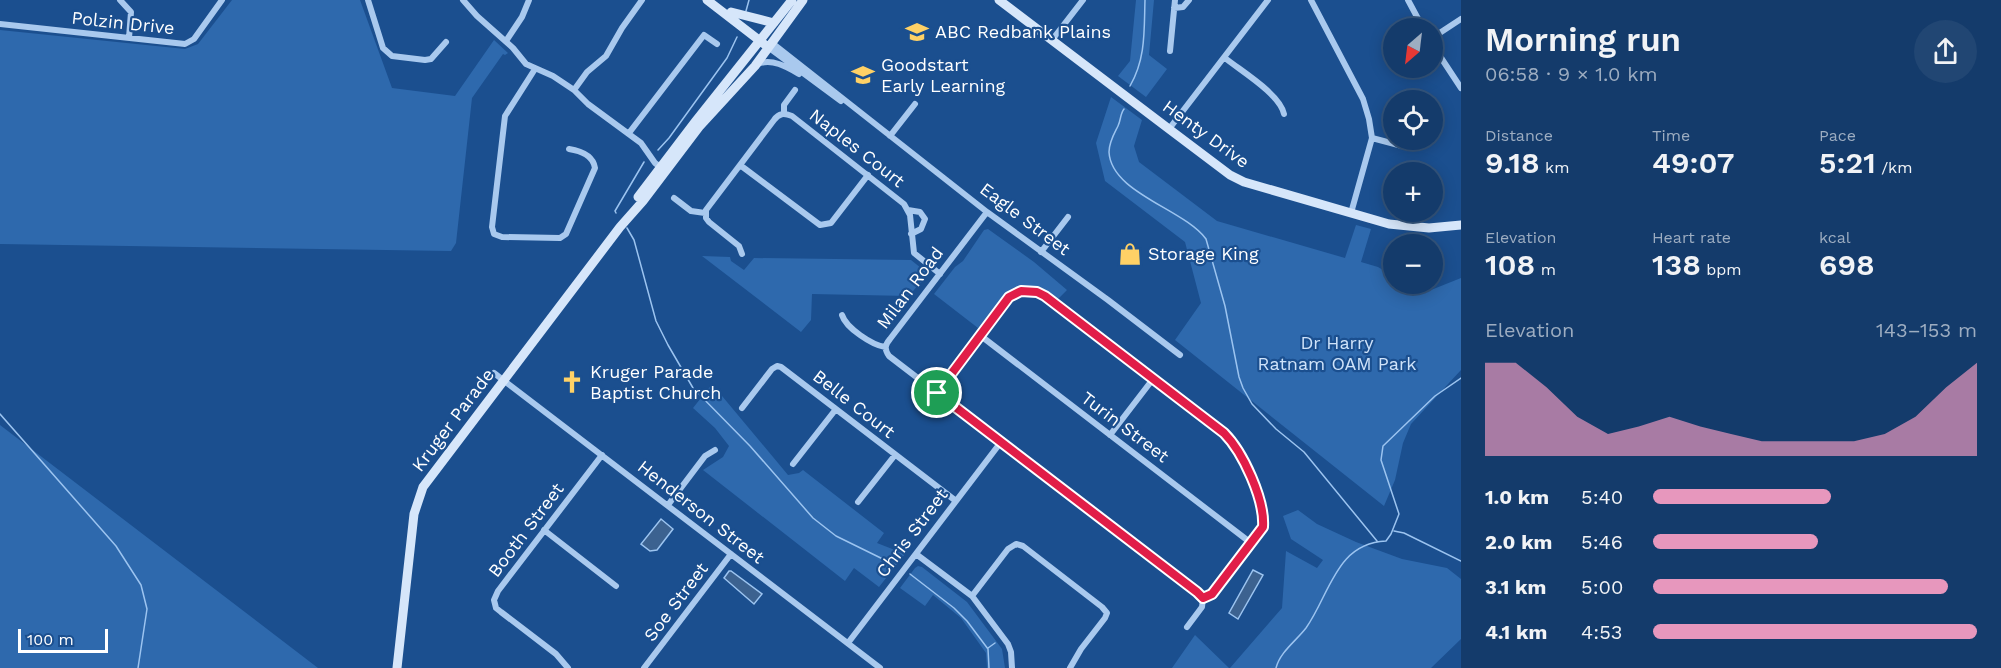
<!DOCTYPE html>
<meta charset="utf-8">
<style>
body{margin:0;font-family:"Work Sans",sans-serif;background:#214673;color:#f1f3f6;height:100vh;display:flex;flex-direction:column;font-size:22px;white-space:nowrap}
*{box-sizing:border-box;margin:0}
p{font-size:20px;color:#9dadc1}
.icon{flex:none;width:33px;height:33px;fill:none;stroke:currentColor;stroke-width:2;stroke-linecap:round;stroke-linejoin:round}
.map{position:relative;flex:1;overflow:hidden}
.side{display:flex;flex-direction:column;background:#143b6b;width:540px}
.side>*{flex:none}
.needle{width:39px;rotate:208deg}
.controls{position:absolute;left:1383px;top:18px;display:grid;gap:12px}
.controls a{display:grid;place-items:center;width:60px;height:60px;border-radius:50%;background:#143b6b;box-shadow:0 3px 15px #0003,0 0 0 2px #33557e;font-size:30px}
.scale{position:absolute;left:18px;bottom:15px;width:90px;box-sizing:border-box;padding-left:6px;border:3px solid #fff;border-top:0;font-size:16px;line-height:21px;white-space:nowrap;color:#fff;-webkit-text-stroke:4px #1b4f8f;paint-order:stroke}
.pin{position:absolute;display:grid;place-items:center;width:51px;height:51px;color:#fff;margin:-26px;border:3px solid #fff;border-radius:50%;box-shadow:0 2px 6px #0007}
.round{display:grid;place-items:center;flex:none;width:63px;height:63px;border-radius:32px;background:#214673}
.summary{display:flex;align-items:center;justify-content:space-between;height:102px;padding:0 24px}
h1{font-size:33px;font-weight:600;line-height:45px}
.stats{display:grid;grid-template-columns:repeat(3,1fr);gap:9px;height:102px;padding:6px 24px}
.stats div{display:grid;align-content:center}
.stats b{font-size:30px;font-weight:600}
.stats small{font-size:16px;font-weight:400}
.stats p{font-size:16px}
.chart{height:168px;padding:12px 24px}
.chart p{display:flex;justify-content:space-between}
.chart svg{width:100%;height:108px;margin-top:6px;fill:#e797bd;opacity:.7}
ul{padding:0 24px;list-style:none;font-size:20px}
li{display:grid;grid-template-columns:96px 72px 1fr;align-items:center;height:45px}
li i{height:15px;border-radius:8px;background:#e797bd}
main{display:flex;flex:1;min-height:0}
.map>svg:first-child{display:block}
</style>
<main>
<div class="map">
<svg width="1461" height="668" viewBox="0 0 1461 668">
<rect width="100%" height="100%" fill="#1b4f8f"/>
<!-- green -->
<path fill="#2e69ad" d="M232 0H360L392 88 455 96 494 40 508 53 505 55 503 54 472 98 456 243 451 251 0 244V30L185 49 198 44Z
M1136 0H1154L1149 55 1167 69 1146 97 1118 76 1130 61Z
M1111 97 1142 120 1134 146 1139 162 1217 221 1345 258 1356 225 1371 229 1361 262 1378 267 1393 276 1394 284H1406L1421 294 1461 278V370L1411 424 1403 443 1395 480 1384 506 1175 340 1201 303 1185 242 1105 181 1096 143Z
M988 229 1034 262 1067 290 1058 299 1040 287H1015L1008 291 978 328 934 294 955 267 963 261 984 230Z
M702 256 730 257 731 261 744 270 754 258 911 260 926 272V279L918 285 909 296 812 294 811 320 801 332Z
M712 384 788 475 799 473 803 470 884 533 877 543 905 554 879 587 854 568 845 581 703 470 723 457 729 446 715 428 693 408Z
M0 425 318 668H0Z
M1298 510 1317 524 1356 542 1402 559 1447 568 1461 579V639L1431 668H1230L1282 608 1286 551 1317 568 1323 560 1291 539 1283 516Z
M918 566 922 567 967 602 1002 649 1005 668H987L986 653 961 618 933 595 925 606 900 588 915 568Z
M1195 635 1229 668H1172Z"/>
<!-- water -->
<path fill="#3c6290" stroke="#9cc4f0" stroke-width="1.5" d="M661 519 673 529 657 550 650 551 641 544Z
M1253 570 1263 575 1238 619 1229 613Z
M729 571H731L762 594 754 604 724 578Z"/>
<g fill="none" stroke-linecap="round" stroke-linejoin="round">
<!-- stream -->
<path stroke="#9cc4f0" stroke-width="1.5" d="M746 11 749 0
M1130 86C1146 58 1144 31 1145 0
M1124 109C1120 114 1121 120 1118 126 1114 134 1109 142 1109 152 1111 193 1184 209 1206 239L1225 306 1239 377 1243 388 1252 404 1276 429 1304 452 1377 541
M658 150 669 138 727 58 737 37
M616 213 615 211 644 162
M627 228 634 240 656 321 668 345 693 388 750 446 813 518 836 536 895 565
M0 414 116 546 141 585 147 609 138 668
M1394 531 1404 533 1461 561
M910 574 954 608 967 621 988 649 989 668
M988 648 995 643
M1276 668C1280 652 1296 641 1306 628 1330 594 1336 543 1386 541L1391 534 1399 514 1381 460 1383 446 1435 396 1461 378"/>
<!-- street -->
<path stroke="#a9c9ee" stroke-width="6" d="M120 0 131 12 129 38
M368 0 383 48 392 56 425 60 431 59 446 42
M463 0 477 16 513 48 526 64 553 76 574 90 588 104 641 143 655 163 663 169
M1311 0 1363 99 1369 119 1372 138 1351 213
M1408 0 1423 28
M1174 8 1183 7 1189 0
M0 24 185 44 194 39 222 0
M1432 38 1461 19
M1052 40 1083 0
M506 41 522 17 529 0
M771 42 987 212 1108 300 1180 355
M1432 44 1461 88
M768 47 841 101
M1170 51 1175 0
M1225 58C1241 71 1280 94 1284 114
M758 64C772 58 787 67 799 74
M535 69 505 116 492 227 494 234 502 237 560 238 566 234 595 168C593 155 581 151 569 149
M574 90 587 72 606 56 622 28 642 0
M784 113V105L795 90
M1169 129 1268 0
M629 133 704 35 717 44
M890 136 915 104
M1372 138 1406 147
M740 165 820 225 831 223 868 175
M674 198 691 211 705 213
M908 210 920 212 925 219 921 229 911 234
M987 212 890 339C885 345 884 349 889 356L1199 594 1203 598 1202 607 1187 627
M1041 252 1068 217
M742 254 739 246 709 222 706 218V210L774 120C779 113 784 113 792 116L904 204 910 215 914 253 940 274
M842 315C846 328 872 345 885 347
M981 336 1251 543
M494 373 880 668
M937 393 1009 297C1019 289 1034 290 1045 296L1228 437 1252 474 1255 483 1263 520V527L1259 533 1216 591 1203 598
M742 408 772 369 777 366 781 367 956 501
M1110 435 1153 379
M793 464 836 409
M858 502 895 455
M668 505 705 456 715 450
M544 530 616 586
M916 554 972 596 1008 644 1011 652 1012 668
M972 596 1008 549 1016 544 1023 546 1102 607 1107 613 1105 618 1081 649 1070 668
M848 643 1001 442
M568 668 556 654 501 612 496 608 494 600 498 591 602 455
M644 668 731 554"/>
<!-- secondary -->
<path stroke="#d6e6fa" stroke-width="9" d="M707 0 764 44
M999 0 1169 129 1230 175 1244 182 1389 224 1429 228 1461 225
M731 12 774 23
M638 197 695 122 792 0
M397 668 414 514 423 487 620 227 643 201 699 127 755 66 803 0"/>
</g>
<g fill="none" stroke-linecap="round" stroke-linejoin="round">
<!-- route casing -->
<g stroke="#fff" stroke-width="12">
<path id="route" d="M1021 291 1037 292 1045 296 1224 433C1243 452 1265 500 1263 527L1212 594 1203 598 1197 592 937 393 1009 297Z"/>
</g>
<!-- route -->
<use href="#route" stroke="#e11d48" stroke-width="8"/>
</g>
<!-- icons -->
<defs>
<g id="school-bare" transform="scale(1.8)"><path d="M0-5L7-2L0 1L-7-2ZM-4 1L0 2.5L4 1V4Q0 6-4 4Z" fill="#ffd166" stroke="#1b4f8f" stroke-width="2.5" paint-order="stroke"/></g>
<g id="shop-bare" transform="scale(1.8)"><path d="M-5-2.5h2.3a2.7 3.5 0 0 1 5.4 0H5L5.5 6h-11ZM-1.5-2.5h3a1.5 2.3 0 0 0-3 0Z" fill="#ffd166" stroke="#1b4f8f" stroke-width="2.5" paint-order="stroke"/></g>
<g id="church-bare" transform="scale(1.8)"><path d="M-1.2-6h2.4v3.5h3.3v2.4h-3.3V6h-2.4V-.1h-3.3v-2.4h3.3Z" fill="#ffd166" stroke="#1b4f8f" stroke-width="2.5" paint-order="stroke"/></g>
</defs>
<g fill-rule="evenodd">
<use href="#school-bare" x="917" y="32"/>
<use href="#school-bare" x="863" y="75"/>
<use href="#shop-bare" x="1130" y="254"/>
<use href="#church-bare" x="572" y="382"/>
</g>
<g text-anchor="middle" stroke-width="4.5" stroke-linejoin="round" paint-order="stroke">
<!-- street labels -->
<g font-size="18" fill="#fff" stroke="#1b4f8f">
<text transform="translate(123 23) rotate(6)" y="6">Polzin Drive</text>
<text transform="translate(1206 134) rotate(36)" y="6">Henty Drive</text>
<text transform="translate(857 148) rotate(38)" y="6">Naples Court</text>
<text transform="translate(1025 219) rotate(37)" y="6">Eagle Street</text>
<text transform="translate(910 288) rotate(-53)" y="6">Milan Road</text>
<text transform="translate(854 404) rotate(38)" y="6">Belle Court</text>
<text transform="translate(453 420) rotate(-53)" y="6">Kruger Parade</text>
<text transform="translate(1125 427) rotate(37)" y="6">Turin Street</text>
<text transform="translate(701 512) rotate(38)" y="6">Henderson Street</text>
<text transform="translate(526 530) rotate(-53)" y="6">Booth Street</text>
<text transform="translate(912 533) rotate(-53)" y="6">Chris Street</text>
<text transform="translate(676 602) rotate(-53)" y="6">Soe Street</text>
</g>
<!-- poi labels -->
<g font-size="18" fill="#fff" stroke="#1b4f8f" text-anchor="start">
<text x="935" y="38">ABC Redbank Plains</text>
<text x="881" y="71">Goodstart<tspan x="881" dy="21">Early Learning</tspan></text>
<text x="1148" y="260">Storage King</text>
<text x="590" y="378">Kruger Parade<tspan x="590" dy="21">Baptist Church</tspan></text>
</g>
<!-- park labels -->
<g font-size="18" fill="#cfe3fa" stroke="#1b4f8f">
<text x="1337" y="349">Dr Harry<tspan x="1337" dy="21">Ratnam OAM Park</tspan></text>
</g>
</g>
</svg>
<div class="controls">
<a><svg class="needle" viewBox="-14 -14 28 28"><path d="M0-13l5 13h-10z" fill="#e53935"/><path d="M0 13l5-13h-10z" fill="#9dadc1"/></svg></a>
<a><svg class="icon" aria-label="locate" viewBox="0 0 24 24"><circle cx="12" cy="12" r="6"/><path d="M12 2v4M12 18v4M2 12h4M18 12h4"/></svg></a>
<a>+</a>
<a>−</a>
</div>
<div class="scale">100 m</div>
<div class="pin" style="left:937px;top:393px;background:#1e9e55"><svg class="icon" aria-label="arrive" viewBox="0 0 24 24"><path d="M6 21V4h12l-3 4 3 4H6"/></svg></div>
</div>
<section class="side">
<div class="summary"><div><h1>Morning run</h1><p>06:58 · 9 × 1.0 km</p></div><a class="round"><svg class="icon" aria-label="share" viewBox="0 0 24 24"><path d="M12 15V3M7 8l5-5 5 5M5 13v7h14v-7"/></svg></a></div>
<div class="stats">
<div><p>Distance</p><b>9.18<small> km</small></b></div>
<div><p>Time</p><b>49:07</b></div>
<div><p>Pace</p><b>5:21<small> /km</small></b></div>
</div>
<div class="stats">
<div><p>Elevation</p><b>108<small> m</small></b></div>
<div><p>Heart rate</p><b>138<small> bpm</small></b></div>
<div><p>kcal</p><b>698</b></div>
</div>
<div class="chart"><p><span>Elevation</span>143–153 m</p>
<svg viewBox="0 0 160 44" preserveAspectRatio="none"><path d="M0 44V6L10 6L20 16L30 28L40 35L50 32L60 28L70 32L80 35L90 38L100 38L110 38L120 38L130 35L140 28L150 16L160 6V44z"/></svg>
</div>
<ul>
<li><b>1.0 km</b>5:40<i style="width:55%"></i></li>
<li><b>2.0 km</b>5:46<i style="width:51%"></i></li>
<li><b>3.1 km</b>5:00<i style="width:91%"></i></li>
<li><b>4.1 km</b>4:53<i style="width:100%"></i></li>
</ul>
</section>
</main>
